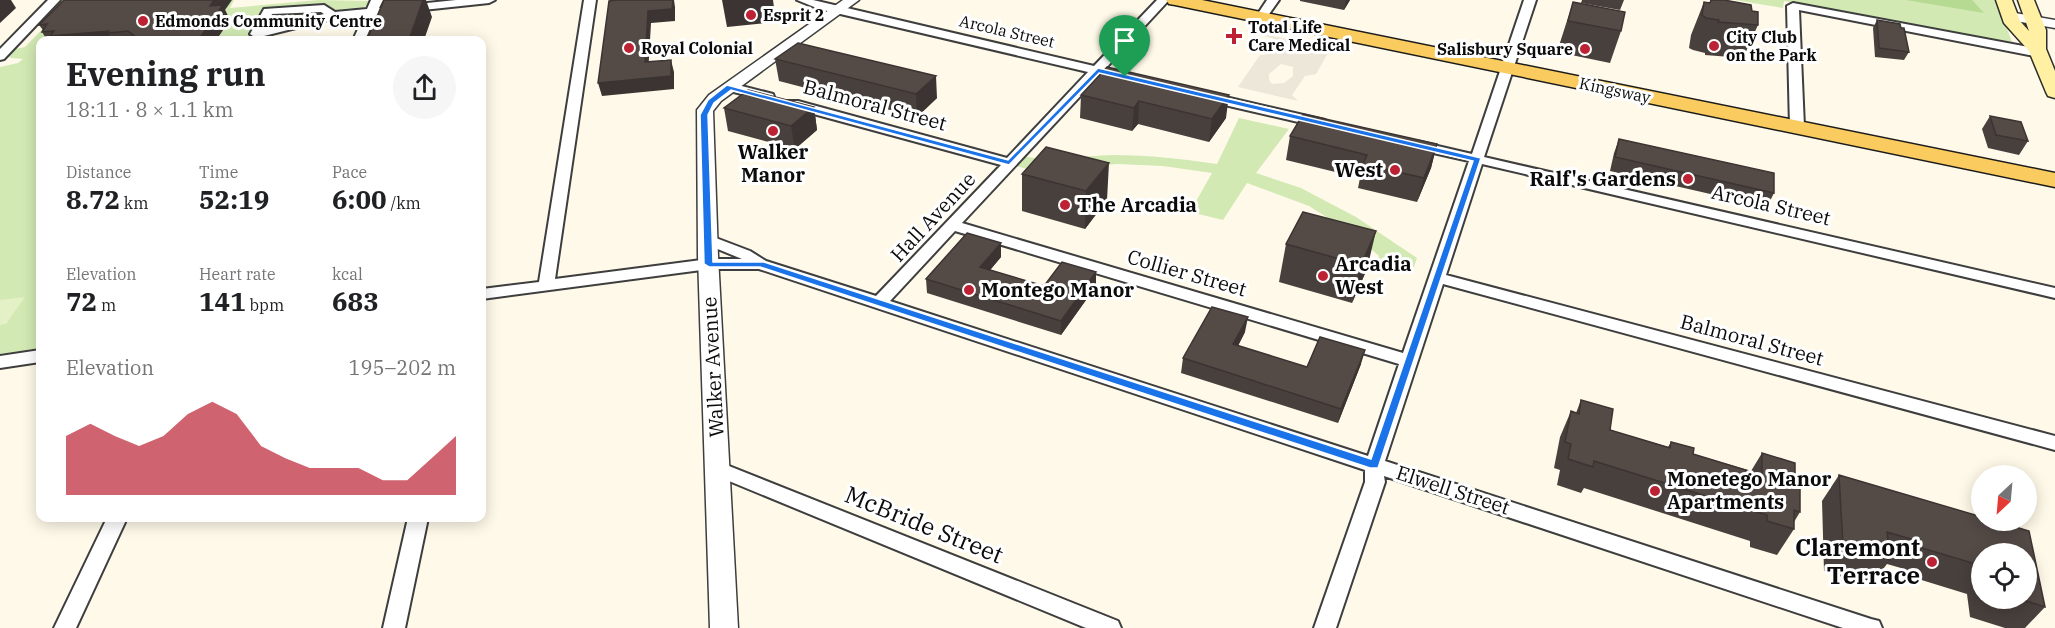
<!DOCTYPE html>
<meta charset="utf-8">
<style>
body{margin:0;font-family:"IBM Plex Serif",serif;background:#f6f6f6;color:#202124;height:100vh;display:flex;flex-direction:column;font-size:22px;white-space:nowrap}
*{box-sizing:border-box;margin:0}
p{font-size:20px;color:#757577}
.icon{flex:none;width:33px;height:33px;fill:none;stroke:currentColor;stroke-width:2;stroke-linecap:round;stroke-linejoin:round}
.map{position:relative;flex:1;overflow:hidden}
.panel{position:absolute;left:36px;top:36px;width:450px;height:486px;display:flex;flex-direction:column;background:#fff;border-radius:12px;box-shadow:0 3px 15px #0003}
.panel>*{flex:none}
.needle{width:39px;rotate:206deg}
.buttons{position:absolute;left:1971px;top:465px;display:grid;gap:12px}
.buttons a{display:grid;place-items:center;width:66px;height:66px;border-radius:50%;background:#fff;box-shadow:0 3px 15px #0003;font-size:30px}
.pin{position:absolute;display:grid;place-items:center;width:51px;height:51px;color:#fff;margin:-62px -26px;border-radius:50% 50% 50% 0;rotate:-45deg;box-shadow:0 0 6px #0007}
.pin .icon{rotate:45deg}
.round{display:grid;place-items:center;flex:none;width:63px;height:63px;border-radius:32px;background:#f6f6f6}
.summary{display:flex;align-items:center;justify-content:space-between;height:102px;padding:0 30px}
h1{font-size:33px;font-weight:800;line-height:45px}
.metrics{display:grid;grid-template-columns:repeat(3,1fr);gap:9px;height:102px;padding:6px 30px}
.metrics div{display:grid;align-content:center}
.metrics b{font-size:26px;font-weight:800}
.metrics small{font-size:16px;font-weight:400}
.metrics p{font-size:16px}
.chart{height:168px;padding:12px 30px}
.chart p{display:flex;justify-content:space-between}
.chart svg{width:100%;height:108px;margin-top:6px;fill:#bc2233;opacity:.7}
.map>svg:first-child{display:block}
</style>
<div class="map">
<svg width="2055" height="628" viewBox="0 0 2055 628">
<rect width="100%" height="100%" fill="#fff9e9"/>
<!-- green -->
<path fill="#d2e9b3" d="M62 0H234L230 8 318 0 370 1C365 11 350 13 339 11L335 20 264 36 259 40H40V348L0 354V67L18 63 23 59 11 58 8 56 15 49 25 47 61 10 52 9Z
M1735 0H1996L2012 42 1997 43 1784 1 1783 8Z
M1239 118 1289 129 1256 173 1301 188 1356 217 1417 258 1412 272 1377 261 1379 256 1355 235 1309 206 1247 183 1223 220 1190 212 1212 173 1163 166 1117 164 1053 170 1049 175 1012 165 1020 155C1053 164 1081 155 1114 155 1149 155 1183 159 1217 164Z"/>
<!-- forest -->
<path fill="#b7da92" d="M1906 0H1972L1984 13Z"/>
<!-- pitch -->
<path fill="#e4f0c5" d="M25 297 6 324 0 325V300Z"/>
<!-- plaza -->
<path fill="#ede7da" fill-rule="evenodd" d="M1248 31 1287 39 1292 43 1288 51 1304 54 1308 49 1313 50 1316 45 1331 48 1316 74 1305 76 1292 95 1298 101 1238 87 1260 55 1269 54 1273 49 1278 50 1284 45 1272 38 1247 32ZM1281 64 1293 67V76L1284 83 1272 84 1269 80V74Z"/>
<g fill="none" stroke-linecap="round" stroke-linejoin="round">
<!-- minor casing -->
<g stroke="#3e3e3e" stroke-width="4">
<path id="minor" d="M48 0H60L4 59 0 60V49Z
M371 0H383L379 8 456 0H495L489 3 376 15 365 40H353L364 16 332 19 256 38 250 34 264 9 324 5 335 12 367 9ZM321 12 324 14 265 28 272 14Z
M584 0H596L555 279 709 259H742L703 243 700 240 703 237 708 235 750 251 766 261 876 296 1001 165 788 107 787 104 788 101H798L1007 158 1088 72 819 9 797 0H813L1094 66 1157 0H1169L1105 69 1129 74 1131 77 1129 80 1100 75 962 223 1403 353 1469 161 1411 148 1409 145 1416 141 1472 154 1524 0H1536L1484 157 2055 288V298L1482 164 1446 275 2055 436V450L1443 284 1385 461 1871 619 1879 621 1882 628H1843L1384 476 1385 482 1336 628H1314L1365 482V470L759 269H709L482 299V289L539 282ZM955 231 1399 364 1368 456 890 301Z
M1267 0H1279L1265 20H1257L1255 18Z
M1793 3 2039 49 2045 53 2039 57 1799 10 1804 127 1797 131 1790 127 1787 6Z
M730 83 773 94 774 97 768 101 726 90 724 87Z
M1208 93 1325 120 1327 123 1320 127 1203 100 1202 97 1203 94Z
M40 350V362L0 368V356Z
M719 462 1118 621 1121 628H1086L712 474 709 469 712 464Z
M107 518H127L76 628H54Z
M408 518H428L405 628H383Z"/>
</g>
<!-- tertiary casing -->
<g stroke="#3e3e3e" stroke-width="3">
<path id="tertiary" d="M843 0H859L721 101 713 111 718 256 738 628H710L698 256 697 110 709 95Z
M2009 12 2055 20V28L2004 19 2002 16 2004 13Z"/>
</g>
<!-- secondary casing -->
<g stroke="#2d2d2d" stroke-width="3">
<path id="secondary" d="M1996 0H2012L2020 21 2029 31 2018 0H2034L2046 30V49L2055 71V98L2048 96 2046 92 2029 51 2004 23Z"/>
</g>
<!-- primary casing -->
<g stroke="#1c1c1c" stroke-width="3">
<path id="primary" d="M1166 0H1202L2055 173V187L1175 5 1169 4Z"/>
</g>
<!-- minor -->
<use href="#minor" fill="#fff" fill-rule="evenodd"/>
<!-- tertiary -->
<use href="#tertiary" fill="#fff" fill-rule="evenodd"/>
<!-- secondary -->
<use href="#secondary" fill="#fff0a4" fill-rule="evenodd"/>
<!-- primary -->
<use href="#primary" fill="#facb5e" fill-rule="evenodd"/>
</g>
<!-- wall -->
<path fill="#48403d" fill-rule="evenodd" d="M1300 0H1350L1344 10 1300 1Z
M1582 0H1624L1620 10 1581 3Z
M1573 2 1621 31 1610 63 1557 52Z
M1704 2 1752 11 1758 25 1743 58 1705 55V53L1693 50 1689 48 1691 35Z
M225 10 230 20 216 40H47L42 32 43 30 39 25Z
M1877 20 1909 52 1904 60 1875 57 1873 28Z
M775 59 937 98 917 117 779 81Z
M1107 67 1226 118 1209 142 1138 124 1132 131 1080 118 1081 95Z
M814 107 817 130 795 149 728 131 724 108Z
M1990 116 2028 141 2019 155 1988 148 1982 129Z
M1290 136 1437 144 1431 168 1417 202 1358 188 1360 178 1286 160Z
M1619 139 1774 193 1767 207 1610 171 1614 153Z
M1046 147 1107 200 1085 229 1022 211V174Z
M1303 212 1367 269 1352 303 1279 282 1286 244Z
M1001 257 990 270 1044 286 1096 272V286L1061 335 927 293 926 279Z
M1245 332 1238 346 1307 367 1361 364 1338 423 1181 373 1183 358Z
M1581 400 1610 430 1668 447 1671 442 1693 454 1751 471 1762 453 1795 480 1800 512 1794 522V529L1777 555 1750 547V541L1584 488 1581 493 1557 485 1560 470 1554 468 1560 437 1571 411 1576 413Z
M1839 475 1982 517 2045 607 2025 628H2005L1970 617 1967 594 1902 574 1901 568 1887 564 1870 586 1824 571 1822 501ZM1982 554 2026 598H1982Z"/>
<!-- shaded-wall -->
<path fill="#3b3432" d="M0 0H11L16 8 0 23Z
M214 0H232L225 10 230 20 216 40H200L199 39 210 6Z
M423 0H426L432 17 424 40H409Z
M673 0H674L675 7V21L651 23 648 75 645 62 648 11Z
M722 0H773L776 22 727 27Z
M1346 0H1350L1344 10Z
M109 31 108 33 112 40H53L50 36Z
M671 60 674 72V89L602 96 598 83Z
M936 76 937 98 917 117 916 94Z
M1229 95 1226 118 1209 142 1212 119Z
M1139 101 1138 124 1132 131 1134 108Z
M814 107 817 130 795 149 791 126Z
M1437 144 1431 168 1417 202 1424 178Z
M1109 163 1107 200 1085 229 1086 191Z
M1376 231 1367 269 1352 303 1361 265Z
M1001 243V257L981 281 980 267Z
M1096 272V286L1061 335V321Z
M1248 317 1245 332 1231 359 1233 344Z
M1365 350 1361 364 1338 423 1341 409Z"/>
<!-- building -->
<path fill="#544b47" stroke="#3b3432" stroke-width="1.5" d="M64 0H214L210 6 223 5 199 39H192L191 40H146L137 38 128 31 108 33 109 31 50 36 54 31 42 32 47 24 39 25Z
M384 0H423L409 40H367Z
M616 0H673L672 9 648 11 645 62 671 60V76L598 83 609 1Z
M1711 0H1724L1751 5 1752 11 1758 12V25L1718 22 1719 20 1706 18 1702 15 1704 2 1710 3Z
M1573 2 1625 12 1621 31 1568 21Z
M1877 20 1900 24 1901 28H1904L1909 52 1879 48Z
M798 43 936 76 916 94 775 59Z
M1107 67 1229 95 1212 119 1139 101 1134 108 1081 95Z
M748 90 814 107 791 126 724 108Z
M1303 114 1437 144 1424 178 1363 164 1367 155 1290 136Z
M1990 116 2021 122 2028 141 1996 135Z
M1619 139 1774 173V193L1615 157Z
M1046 147 1109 163 1086 191 1022 174Z
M1303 212 1376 231 1361 265 1286 244Z
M967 233 1001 243 980 267 1044 286 1062 262 1096 272 1061 321 926 279Z
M1212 307 1248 317 1233 344 1307 367 1320 337 1365 350 1341 409 1183 358Z
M1581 400 1613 409 1610 430 1670 448 1671 442 1694 448 1693 454 1762 475V453L1795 463V480L1800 481V512L1794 510V529L1767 521V515L1594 461 1593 467 1568 459 1571 444 1565 442 1571 411 1579 414Z
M1839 475 1982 517V520H1993L2029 531 2045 607 2017 598H2026V554H1982V566L1922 548 1921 542 1887 532 1890 560 1843 545Z"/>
<!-- route -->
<path fill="#1a73e8" stroke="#fff" stroke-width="1.5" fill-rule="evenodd" d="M1098 68 1481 158 1378 468H1370L760 267H709L704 264 700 115 708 100 727 85 1008 160ZM1099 73 1473 161 1371 459 764 262H713L708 115 714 103 731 90 1009 165Z"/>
<!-- markers -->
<g fill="#bc2233" stroke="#fff" stroke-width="2">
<circle cx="751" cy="15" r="6"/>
<circle cx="143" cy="21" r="6"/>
<path d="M1231 27h6v6h6v6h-6v6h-6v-6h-6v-6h6z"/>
<circle cx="1714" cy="46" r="6"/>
<circle cx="629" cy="48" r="6"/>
<circle cx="1585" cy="49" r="6"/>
<circle cx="773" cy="131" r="6"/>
<circle cx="1395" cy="170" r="6"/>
<circle cx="1688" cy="179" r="6"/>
<circle cx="1065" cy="205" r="6"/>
<circle cx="1323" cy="276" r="6"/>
<circle cx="969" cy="290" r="6"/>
<circle cx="1655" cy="491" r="6"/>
<circle cx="1932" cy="562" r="6"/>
</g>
<g text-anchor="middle" stroke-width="6" stroke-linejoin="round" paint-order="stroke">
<!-- far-poi labels -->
<g font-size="16" font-weight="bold" fill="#0b0b0b" stroke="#fff" text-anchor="start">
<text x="763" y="21">Esprit 2</text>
<text x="155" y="27">Edmonds Community Centre</text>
<text x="1248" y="33">Total Life<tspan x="1248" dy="18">Care Medical</tspan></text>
<text x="1726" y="43">City Club<tspan x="1726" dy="18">on the Park</tspan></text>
<text x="641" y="54">Royal Colonial</text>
<text x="1573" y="55" text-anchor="end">Salisbury Square</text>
</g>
<!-- far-street labels -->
<g font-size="16" fill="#0b0b0b" stroke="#fff">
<text transform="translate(1007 31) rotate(13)" y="6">Arcola Street</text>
<text transform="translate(1615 90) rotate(12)" y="6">Kingsway</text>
</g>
<!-- street labels -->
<g font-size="20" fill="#0b0b0b" stroke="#fff">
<text transform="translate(875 105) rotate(15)" y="7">Balmoral Street</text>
<text transform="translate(1771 205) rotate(13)" y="7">Arcola Street</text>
<text transform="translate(933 217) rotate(-47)" y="7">Hall Avenue</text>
<text transform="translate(1187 273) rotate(16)" y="7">Collier Street</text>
<text transform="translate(1752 340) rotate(15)" y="7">Balmoral Street</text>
<text transform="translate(713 367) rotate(-93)" y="7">Walker Avenue</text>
<text transform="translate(1453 490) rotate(18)" y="7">Elwell Street</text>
</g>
<!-- poi labels -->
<g font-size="20" font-weight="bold" fill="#0b0b0b" stroke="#fff" text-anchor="start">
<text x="773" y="159" text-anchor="middle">Walker<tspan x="773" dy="23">Manor</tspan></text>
<text x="1383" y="177" text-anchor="end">West</text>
<text x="1676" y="186" text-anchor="end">Ralf's Gardens</text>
<text x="1077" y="212">The Arcadia</text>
<text x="1335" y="271">Arcadia<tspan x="1335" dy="23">West</tspan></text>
<text x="981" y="297">Montego Manor</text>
<text x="1667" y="486">Monetego Manor<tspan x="1667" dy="23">Apartments</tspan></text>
</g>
<!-- near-street labels -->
<g font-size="24" fill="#0b0b0b" stroke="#fff">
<text transform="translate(924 525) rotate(22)" y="8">McBride Street</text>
</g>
<!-- near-poi labels -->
<g font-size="24" font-weight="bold" fill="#0b0b0b" stroke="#fff" text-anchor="end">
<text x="1920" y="556">Claremont<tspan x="1920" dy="28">Terrace</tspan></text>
</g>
</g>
</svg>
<div class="buttons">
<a><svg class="needle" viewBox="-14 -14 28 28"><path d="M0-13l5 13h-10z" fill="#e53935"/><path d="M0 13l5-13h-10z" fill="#757577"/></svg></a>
<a><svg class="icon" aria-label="locate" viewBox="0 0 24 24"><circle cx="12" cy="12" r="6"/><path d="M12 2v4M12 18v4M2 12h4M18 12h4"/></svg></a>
</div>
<div class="pin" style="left:1125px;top:77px;background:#1e9e55"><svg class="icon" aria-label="arrive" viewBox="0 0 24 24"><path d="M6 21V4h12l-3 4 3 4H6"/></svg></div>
<section class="panel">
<div class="summary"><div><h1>Evening run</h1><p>18:11 · 8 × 1.1 km</p></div><a class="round"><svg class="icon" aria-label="share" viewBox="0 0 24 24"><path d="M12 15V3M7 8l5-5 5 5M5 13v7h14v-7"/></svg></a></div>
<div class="metrics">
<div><p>Distance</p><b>8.72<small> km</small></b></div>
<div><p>Time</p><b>52:19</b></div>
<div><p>Pace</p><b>6:00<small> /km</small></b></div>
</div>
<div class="metrics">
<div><p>Elevation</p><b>72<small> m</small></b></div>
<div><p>Heart rate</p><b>141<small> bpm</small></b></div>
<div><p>kcal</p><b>683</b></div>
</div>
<div class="chart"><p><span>Elevation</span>195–202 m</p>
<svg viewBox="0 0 160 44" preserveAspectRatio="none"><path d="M0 44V20L10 15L20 20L30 24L40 20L50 11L60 6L70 11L80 24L90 29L100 33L110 33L120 33L130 38L140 38L150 29L160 20V44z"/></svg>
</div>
</section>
</div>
